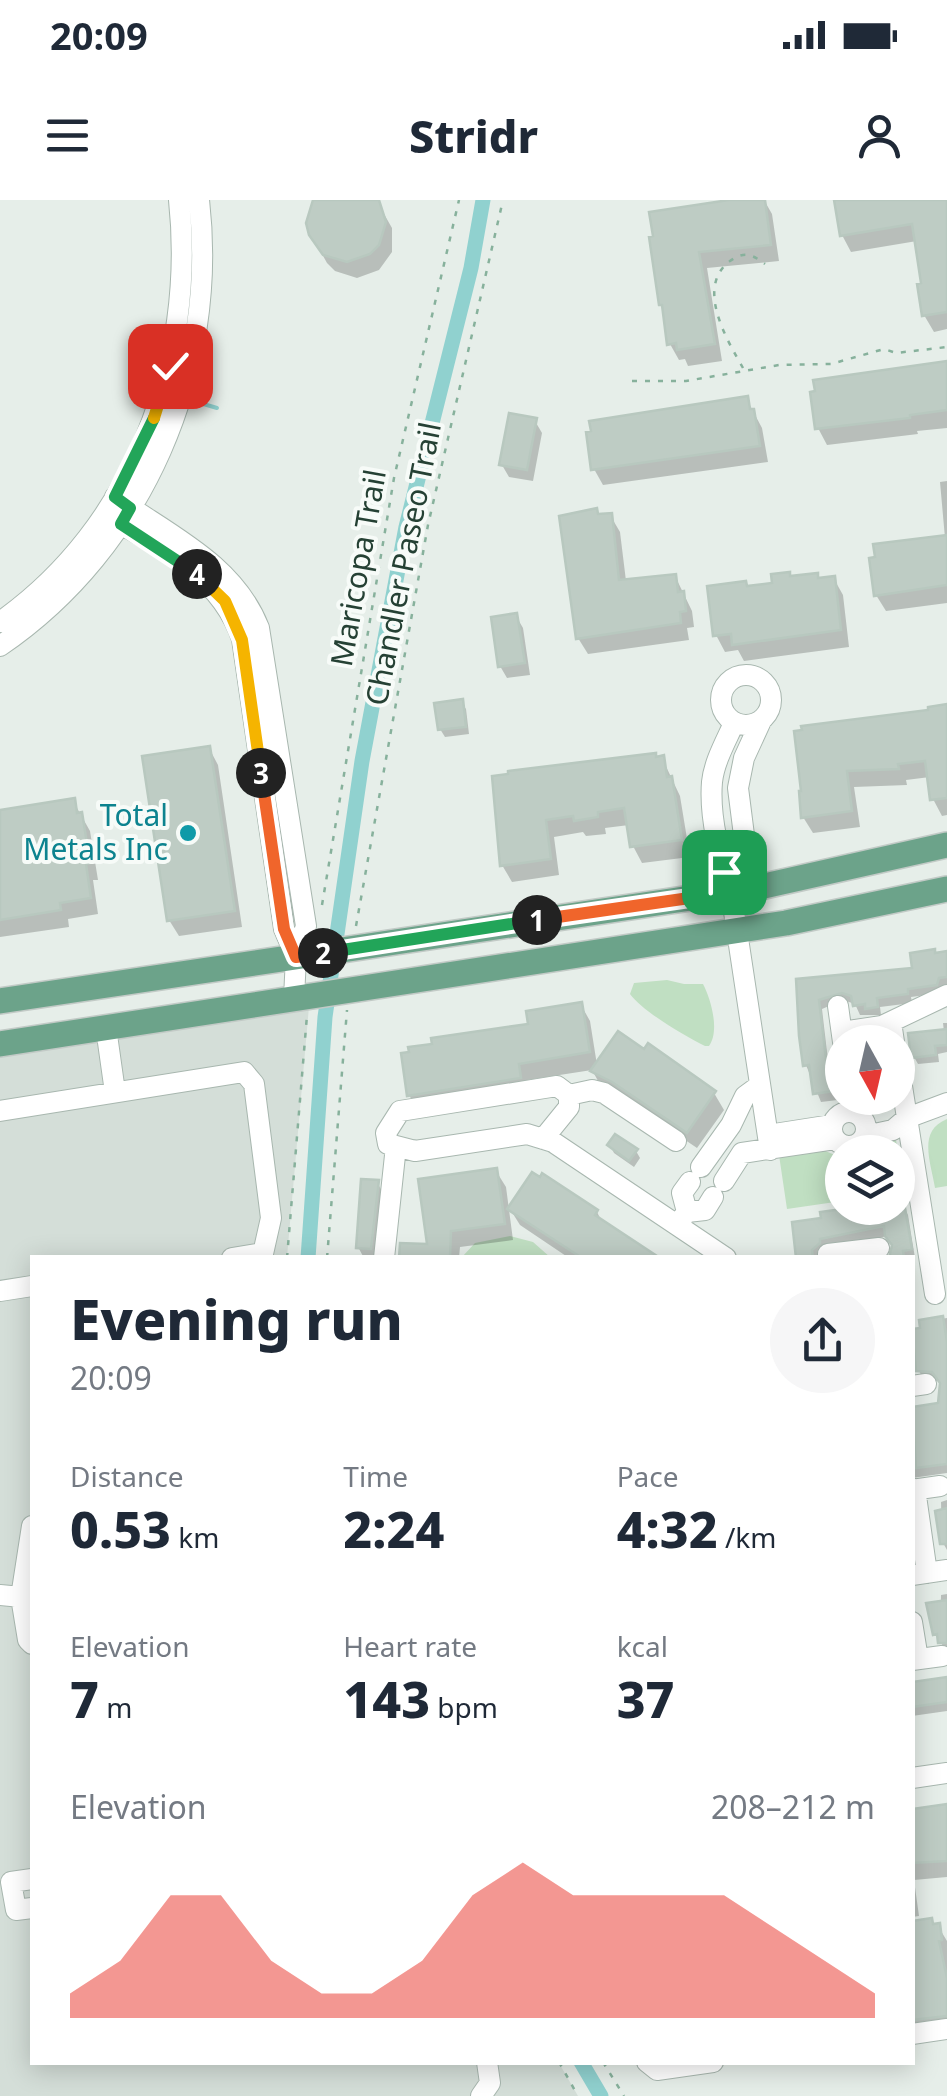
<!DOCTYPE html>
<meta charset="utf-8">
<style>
body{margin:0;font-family:"Noto Sans",sans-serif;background:#f6f6f7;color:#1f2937;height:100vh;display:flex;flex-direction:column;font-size:38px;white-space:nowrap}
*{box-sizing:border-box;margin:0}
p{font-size:32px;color:#747a83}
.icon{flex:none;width:55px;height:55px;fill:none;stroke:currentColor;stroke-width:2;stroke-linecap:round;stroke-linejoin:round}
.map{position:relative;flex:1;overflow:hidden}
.details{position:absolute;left:30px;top:1055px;width:885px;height:810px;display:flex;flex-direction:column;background:#fff;border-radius:0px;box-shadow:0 5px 25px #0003}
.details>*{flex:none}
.needle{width:65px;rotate:172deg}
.tools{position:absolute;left:825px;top:825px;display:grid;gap:20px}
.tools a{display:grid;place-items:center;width:90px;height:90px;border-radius:50%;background:#fff;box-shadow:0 5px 25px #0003;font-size:50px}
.pin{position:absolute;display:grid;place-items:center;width:85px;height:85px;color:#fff;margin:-42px;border-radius:20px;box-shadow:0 5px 15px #0006}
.km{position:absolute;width:50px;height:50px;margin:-25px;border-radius:50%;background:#222;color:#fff;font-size:28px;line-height:50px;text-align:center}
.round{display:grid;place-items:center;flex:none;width:105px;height:105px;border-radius:52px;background:#f6f6f7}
.overview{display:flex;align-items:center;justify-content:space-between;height:170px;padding:0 40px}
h1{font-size:55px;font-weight:800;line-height:75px}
.figures{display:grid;grid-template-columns:repeat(3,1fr);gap:15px;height:170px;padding:10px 40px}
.figures div{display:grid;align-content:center}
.figures b{font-size:50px;font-weight:800}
.figures small{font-size:28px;font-weight:400}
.figures p{font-size:28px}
.chart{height:280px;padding:20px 40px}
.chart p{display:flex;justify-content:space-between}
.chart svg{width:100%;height:180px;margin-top:10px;fill:#ef6c64;opacity:.7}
.status{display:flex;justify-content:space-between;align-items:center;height:70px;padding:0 50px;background:#fff;direction:ltr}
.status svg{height:28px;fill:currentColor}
header{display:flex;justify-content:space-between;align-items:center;height:130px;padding:0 40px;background:#fff;font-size:45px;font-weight:800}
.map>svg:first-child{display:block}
</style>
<div class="status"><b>20:09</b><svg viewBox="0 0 49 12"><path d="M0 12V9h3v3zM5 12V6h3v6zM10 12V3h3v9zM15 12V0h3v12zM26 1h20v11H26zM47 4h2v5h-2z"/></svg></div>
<header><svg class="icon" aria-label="menu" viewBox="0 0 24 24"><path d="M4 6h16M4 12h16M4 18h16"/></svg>Stridr<svg class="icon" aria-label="person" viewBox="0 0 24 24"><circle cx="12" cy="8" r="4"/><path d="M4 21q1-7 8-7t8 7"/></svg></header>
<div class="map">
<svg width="947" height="1896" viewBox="0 0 947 1896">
<rect width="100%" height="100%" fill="#e6eee9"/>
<!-- built -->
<path fill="#d4ded8" d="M310 795 287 1057 32 1058V1862L559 1863 578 1896H0V841Z"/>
<!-- park -->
<path fill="#c0dfc2" d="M667 780 684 784H703C711 799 720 831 709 846H705C685 836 642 811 630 794L634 783Z
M947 919V986L935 988C931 962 917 931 947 919Z
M882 940H896L904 992 898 993V952H867Z
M823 950 842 958V1001L787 1009 779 955Z
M510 1036 533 1042 550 1057H462L475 1043Z"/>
<!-- shadow -->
<path fill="#0003" d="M319 0H376L392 28V52L379 70 357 78 335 71 327 63 317 45Z
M746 0H764L772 14 779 61 707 68 722 161 688 166 685 159 679 160 670 144 652 39Z
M836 0H947V129L934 132 924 115 917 41 851 52 842 35Z
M947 162V228L917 231 918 234 827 245 818 228Z
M746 198 762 228 768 262 603 285 594 269Z
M535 221 542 233 533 281 509 277 502 265Z
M947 281V403L886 411 876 395 945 338 940 282Z
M610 315 620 332 626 381 675 376 692 411 694 427 687 428 689 440 588 454 578 438 599 317Z
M834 379 843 395 849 447 744 461 738 450 725 452 716 435 819 380Z
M516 416 523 428 530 475 507 478 500 466Z
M461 502 466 509 469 534 445 537 440 529Z
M947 506V615L942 616 933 599 930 577 906 580 907 585 854 587 860 627 813 633 803 617 801 593 931 512Z
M209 548 218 565 242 727 179 736 169 720Z
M662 558 680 596 690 657 642 663 633 646 629 625 605 628 606 634 586 636 583 632 554 637 559 675 512 682 502 665 495 579Z
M73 601 90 631 98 680H93L98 714 68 719 69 727 0 737V613Z
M947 753V786L941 793 911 797 912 803 880 807 881 815H860L855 804 843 800 822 809 829 869 842 867V898H854L821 902 806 865 798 781 915 771Z
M581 805 590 821 597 865 714 893 724 910 697 948 623 898 602 888 592 870 527 880 529 894 419 912 409 895 531 826Z
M943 823H947V852L938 854 939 862 918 864 914 857 944 832Z
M610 945 636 951 640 958 634 967 614 953Z
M496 971 506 987 513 1040 460 1047 459 1058H400L430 1047Z
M377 982 384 995 377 1058H364L358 1047Z
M903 1006 908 1015 915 1058H891L895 1047 888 1036 824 1048 821 1058H799L824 1021 823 1014Z
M510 1009 597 1012 603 1024 655 1058H569L520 1025Z
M947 1118V1273L912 1278V1210L941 1205 940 1181 924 1180 919 1171 912 1132 923 1130 922 1122Z
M947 1300V1350L942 1341 941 1302Z
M947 1394V1451L940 1442 941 1395Z
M947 1479V1511L912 1516V1484Z
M947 1607V1677L914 1680 919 1716 912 1717V1611Z
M912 1724 938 1726 947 1741V1833L912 1840Z"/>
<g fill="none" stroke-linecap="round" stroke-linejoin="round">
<!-- stream -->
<path stroke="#90d1cf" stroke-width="4" d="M190 200 217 208"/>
<!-- canal -->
<path stroke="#90d1cf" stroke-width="15" d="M308 1058 325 817 362 561 406 327 471 68 483 0
M581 1862 601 1896"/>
</g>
<!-- building -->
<path fill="#beccc4" stroke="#b8c8bf" stroke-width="2.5" d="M313 0H379L386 22 379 45 370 54 347 62 323 55 309 35 306 23Z
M729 0H765L771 45 699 52 715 144 677 150 676 143 667 145 662 105H659L649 37 653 36 649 12Z
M834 0H947V112L922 116 917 84 921 83 912 24 840 36Z
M947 161V210L910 215V218L815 229 810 192 815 191 813 180Z
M748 196 750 209H754L760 246 591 270 586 232 591 231 589 221Z
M509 213 537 218 527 270 499 265Z
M597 308 598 314 612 313 619 380 676 374 678 392 684 391 686 411 680 412 681 423 576 439 559 316Z
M947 335V385L874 396 869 358 875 357 873 344Z
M790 372V376L818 373V378L835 376 841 430 732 445 731 434 713 436 707 386 746 381 747 386 772 383 771 374Z
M517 413 525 463 498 467 491 417Z
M463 499 466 527 438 530 434 503Z
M947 504V598L930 600 925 561 898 564 899 569 847 571 852 611 801 618 799 591H801L794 531 802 530 801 526 928 510V507Z
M210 546 235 711 167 721 142 556Z
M656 553V557L664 555 667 577 672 576 682 640 630 647 624 608 598 612V617L574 621 573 616 546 620 551 659 500 666 492 576 508 574V571Z
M75 598 77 613 82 612 90 663 86 664 91 698 60 703 61 710 0 720V610Z
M935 749V753L947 751V777L939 778 937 785 908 789V794L877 798 878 807 865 809V804L853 806 851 796 842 793 819 800 827 867 841 865 842 890 813 894 809 865 803 866 799 836 796 779 912 768 910 753Z
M582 802 590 852 519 864 521 878 407 896 401 853 409 852 408 847 432 844 431 838 528 824 526 811Z
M947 829V845L935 846 936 855 911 858 908 833Z
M618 831 644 849 648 843 716 891 687 933 612 882 590 871Z
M615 934 638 949 629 961 607 945Z
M497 968 505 1024 451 1031 450 1058H399L400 1043 427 1044 418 979Z
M532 972 540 977 542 973 598 1010 595 1015 660 1058H582L507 1009Z
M361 979 379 980 371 1049 356 1048Z
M850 1008H905L912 1049 903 1051 904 1058H889L892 1045 885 1036 884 1026 820 1039V1043L812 1050 813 1058H796L792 1022 821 1018 820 1012Z
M943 1116 947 1142V1264L916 1268 912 1207 938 1203 940 1183 932 1172 916 1171 912 1129 920 1128 919 1120Z
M947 1308V1344H940L935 1311Z
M947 1400V1443H938L937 1434 933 1435 926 1403Z
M947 1477V1502L912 1507V1482Z
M947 1604V1661L912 1663V1609Z
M932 1718 933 1724 940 1723 942 1740 939 1741 947 1778V1816L912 1820V1721Z"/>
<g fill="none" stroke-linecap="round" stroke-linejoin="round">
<!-- minor casing -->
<g stroke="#a8b7af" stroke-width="22">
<path id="minor" d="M115 297C169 335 234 364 259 428L306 726 296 757 294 798
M105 315C160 346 221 376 242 439L284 729 296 757
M0 422C135 327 196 160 179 0
M0 446C144 348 219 171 199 0
M721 500a25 25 0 1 1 50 0a25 25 0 1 1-50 0Z
M734 523C726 541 714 562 712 582 709 617 720 659 731 692L770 950
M731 692 747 659 738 588 744 558 761 521
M838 806 843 842
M891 822 894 842
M106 828 115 892
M842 832 882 826 947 795
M898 861 935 1094
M569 895 592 890 604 893 676 941
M0 911 244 872 254 884 271 1018 262 1058
M832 929a17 17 0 1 1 34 0a17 17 0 1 1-34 0Z
M768 935 832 925
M865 936 893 930 907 918 947 903
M543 939 569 907V895L557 886 400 911 386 933 388 944 415 951 527 934 553 942 726 1058
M701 967 731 925 745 896 760 885
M724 981 742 953 835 939
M687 1012 682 993 690 982
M677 1025 687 1012 705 1010 713 997
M828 1054 879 1048
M232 1058 263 1053
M384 1058 396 946
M0 1091 32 1086
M912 1186 926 1184
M915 1289 927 1373
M912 1290 940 1286
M912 1375 947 1370
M0 1395 21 1397 28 1440 32 1444
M21 1397 32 1326
M912 1422 918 1459
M912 1460 942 1456
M912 1578 947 1573
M32 1679 11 1682 16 1710 32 1708
M912 1834 947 1829
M647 1862 657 1870 713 1862
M481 1896 490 1883 487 1862"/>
</g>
<!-- major casing -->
<g stroke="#c2cac6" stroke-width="28">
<path id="major" d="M0 801 751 689 947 645
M0 844 786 723 947 689"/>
</g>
<!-- path -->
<path stroke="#87b19c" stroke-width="2.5" stroke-dasharray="5 8" stroke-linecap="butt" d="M743 168C727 140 695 87 730 61 744 51 752 54 765 64
M632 181H686L779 165 831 164 884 149 896 153 947 147
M322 705 394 278 459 0
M356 726 428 325 503 0
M287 1058 307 815
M327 1058 347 810
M559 1862 578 1896
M603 1862 624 1896"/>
<!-- minor -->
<use href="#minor" stroke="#fff" stroke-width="20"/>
<!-- major -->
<use href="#major" stroke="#6ca38a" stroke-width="25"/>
</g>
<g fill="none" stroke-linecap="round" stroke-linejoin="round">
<!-- split-1 casing -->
<g stroke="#fff" stroke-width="20">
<path id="split-1" d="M537 720 731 692 724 672"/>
</g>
<!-- split-2 casing -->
<g stroke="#fff" stroke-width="20">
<path id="split-2" d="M323 753 537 720"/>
</g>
<!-- split-3 casing -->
<g stroke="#fff" stroke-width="20">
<path id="split-3" d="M261 573 284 729 296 757 323 753"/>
</g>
<!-- split-4 casing -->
<g stroke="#fff" stroke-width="20">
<path id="split-4" d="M197 374 225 401 242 440 261 573"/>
</g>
<!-- split-5 casing -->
<g stroke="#fff" stroke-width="20">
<path id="split-5" d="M154 218 115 297 130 308 121 324 197 374"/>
</g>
<!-- split-6 casing -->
<g stroke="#fff" stroke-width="20">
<path id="split-6" d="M154 218 170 166"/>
</g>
<!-- split-1 -->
<use href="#split-1" stroke="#f0652b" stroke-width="12"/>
<!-- split-2 -->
<use href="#split-2" stroke="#22a559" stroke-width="12"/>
<!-- split-3 -->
<use href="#split-3" stroke="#f0652b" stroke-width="12"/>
<!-- split-4 -->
<use href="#split-4" stroke="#f5b400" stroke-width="12"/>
<!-- split-5 -->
<use href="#split-5" stroke="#22a559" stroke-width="12"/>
<!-- split-6 -->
<use href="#split-6" stroke="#f5b400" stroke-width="12"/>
</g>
<!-- markers -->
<circle fill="#0f9aa8" stroke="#f7fbf8" stroke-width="4" cx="188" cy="633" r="10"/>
<g text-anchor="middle" stroke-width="8" stroke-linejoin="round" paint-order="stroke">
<!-- street labels -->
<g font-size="30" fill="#254134" stroke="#f7fbf8">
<text transform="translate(404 364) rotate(-79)" y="10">Chandler Paseo Trail</text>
<text transform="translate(359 368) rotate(-80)" y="10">Maricopa Trail</text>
</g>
<!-- culture labels -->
<g font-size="30" fill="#0d838f" stroke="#f7fbf8" text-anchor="end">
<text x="168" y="626">Total<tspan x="168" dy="34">Metals Inc</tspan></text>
</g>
</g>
</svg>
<div class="tools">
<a><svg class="needle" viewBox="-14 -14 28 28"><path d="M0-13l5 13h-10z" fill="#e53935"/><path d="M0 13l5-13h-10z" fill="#747a83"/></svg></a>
<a><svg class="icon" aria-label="layers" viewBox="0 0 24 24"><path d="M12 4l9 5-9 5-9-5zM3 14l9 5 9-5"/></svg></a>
</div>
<div class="pin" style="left:724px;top:672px;background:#1e9e55"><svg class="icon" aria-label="arrive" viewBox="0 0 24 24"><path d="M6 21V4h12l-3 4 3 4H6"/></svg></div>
<div class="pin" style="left:170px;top:166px;background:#d93025"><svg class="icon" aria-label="check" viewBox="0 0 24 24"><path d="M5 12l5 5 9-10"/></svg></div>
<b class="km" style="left:537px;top:720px">1</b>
<b class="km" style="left:323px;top:753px">2</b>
<b class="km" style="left:261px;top:573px">3</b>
<b class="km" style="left:197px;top:374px">4</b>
<section class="details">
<div class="overview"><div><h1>Evening run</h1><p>20:09</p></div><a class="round"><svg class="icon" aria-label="share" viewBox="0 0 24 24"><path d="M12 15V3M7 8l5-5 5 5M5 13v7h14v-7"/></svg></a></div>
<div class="figures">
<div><p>Distance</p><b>0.53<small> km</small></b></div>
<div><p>Time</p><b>2:24</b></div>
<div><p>Pace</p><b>4:32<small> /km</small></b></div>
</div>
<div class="figures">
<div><p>Elevation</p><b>7<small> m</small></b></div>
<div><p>Heart rate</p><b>143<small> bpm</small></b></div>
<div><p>kcal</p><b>37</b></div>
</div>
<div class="chart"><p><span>Elevation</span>208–212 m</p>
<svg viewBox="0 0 160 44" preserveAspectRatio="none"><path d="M0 44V38L10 30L20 14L30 14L40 30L50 38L60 38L70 30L80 14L90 6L100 14L110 14L120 14L130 14L140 22L150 30L160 38V44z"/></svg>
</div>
</section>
</div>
